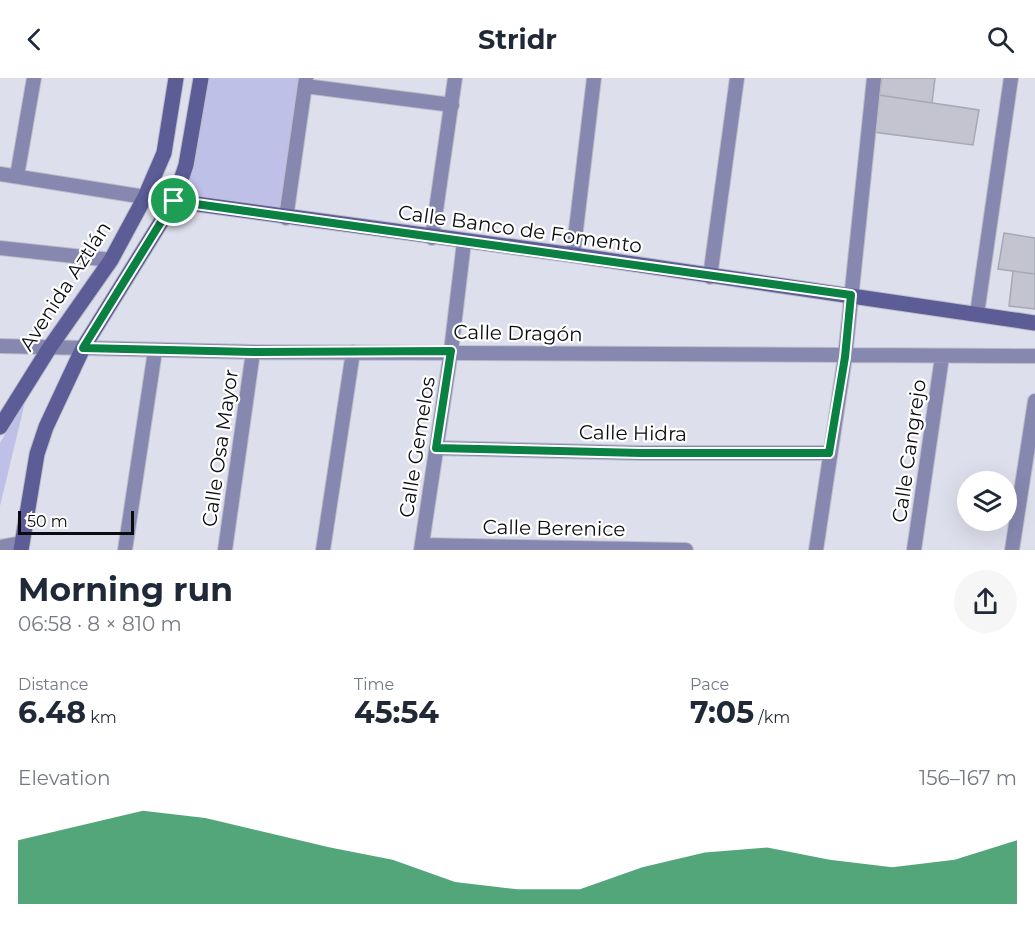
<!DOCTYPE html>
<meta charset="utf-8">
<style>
body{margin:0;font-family:Montserrat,sans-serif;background:#f6f6f7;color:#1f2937;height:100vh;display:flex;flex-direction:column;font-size:22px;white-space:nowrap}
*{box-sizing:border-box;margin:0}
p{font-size:20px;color:#747a83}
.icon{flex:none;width:33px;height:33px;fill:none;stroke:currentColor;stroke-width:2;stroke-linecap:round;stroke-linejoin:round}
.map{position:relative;height:472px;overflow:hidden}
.panel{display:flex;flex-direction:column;background:#fff;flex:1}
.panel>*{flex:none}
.tools{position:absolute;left:957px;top:393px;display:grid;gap:12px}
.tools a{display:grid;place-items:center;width:60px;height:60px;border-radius:50%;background:#fff;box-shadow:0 6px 24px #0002;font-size:30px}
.scale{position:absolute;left:18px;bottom:15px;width:116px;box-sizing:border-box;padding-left:6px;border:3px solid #0b0c10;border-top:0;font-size:16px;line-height:21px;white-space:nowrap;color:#0b0c10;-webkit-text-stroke:4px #fff;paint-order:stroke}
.pin{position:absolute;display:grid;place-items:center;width:51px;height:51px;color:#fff;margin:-26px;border:3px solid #fff;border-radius:50%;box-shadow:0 2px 6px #0007}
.round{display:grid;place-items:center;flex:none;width:63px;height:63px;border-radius:32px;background:#f6f6f7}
.headline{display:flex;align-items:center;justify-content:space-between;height:102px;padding:0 18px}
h1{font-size:33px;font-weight:700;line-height:45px}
.figures{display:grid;grid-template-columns:repeat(3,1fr);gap:9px;height:102px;padding:6px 18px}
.figures div{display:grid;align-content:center}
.figures b{font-size:30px;font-weight:700}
.figures small{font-size:16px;font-weight:400}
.figures p{font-size:16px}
.chart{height:168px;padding:12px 18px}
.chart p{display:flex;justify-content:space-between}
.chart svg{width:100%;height:108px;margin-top:6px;fill:#0b8043;opacity:.7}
header{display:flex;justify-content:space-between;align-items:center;height:78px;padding:0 18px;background:#fff;font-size:27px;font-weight:700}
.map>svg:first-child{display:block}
</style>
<header><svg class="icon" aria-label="back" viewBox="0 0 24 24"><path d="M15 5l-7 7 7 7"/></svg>Stridr<svg class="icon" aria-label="search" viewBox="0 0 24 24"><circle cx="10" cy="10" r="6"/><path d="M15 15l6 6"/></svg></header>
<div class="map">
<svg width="1035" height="472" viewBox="0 0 1035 472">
<rect width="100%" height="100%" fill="#dedfec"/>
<!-- green -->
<path fill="#bec0e8" d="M201 0H306L286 140 174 123Z
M26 320 0 428V365Z"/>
<!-- building -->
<path fill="#c3c4d0" stroke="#a7a8b4" stroke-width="1.5" d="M882 0H935L932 25 879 17Z
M879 17 979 32 973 67 873 54Z
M1004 155 1035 160V196L998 191Z
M1013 193 1035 196V231L1009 228Z"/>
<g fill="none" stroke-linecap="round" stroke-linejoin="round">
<!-- street casing -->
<g stroke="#bcbdc9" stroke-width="16">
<path id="street" d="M305 8 452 27
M0 96 145 119
M17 98 34 0
M286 140 306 0
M432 160 455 0
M0 170 111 182
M573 177 594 0
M710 199 737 0
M977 236 1011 0
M0 268 253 274 1035 278
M436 370 641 375H829
M422 467 686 472
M0 469 22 465
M125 472 155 273
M225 472 253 274
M323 472 353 274
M421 472 451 273 464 164
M816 472 845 279 874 0
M914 472 942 279
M1012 472 1035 323"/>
</g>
<!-- secondary casing -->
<g stroke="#bcbdc9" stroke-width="17">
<path id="secondary" d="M145 119 573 177 1035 245
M0 349 50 269 111 182 145 119 164 75 176 0
M21 472 37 376 46 349 83 270 174 123 186 87 201 0"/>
</g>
<!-- street -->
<use href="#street" stroke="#8688b0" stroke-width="14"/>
<!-- secondary -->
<use href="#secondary" stroke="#5c5c96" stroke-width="15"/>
</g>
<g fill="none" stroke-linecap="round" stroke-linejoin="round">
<!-- route casing -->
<g stroke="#fff" stroke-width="12">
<path id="route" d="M174 123 851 217 845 279 829 375H641L436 370 451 273 253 274 83 270Z"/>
</g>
<!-- route -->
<use href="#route" stroke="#0b8043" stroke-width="8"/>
</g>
<g text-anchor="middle" stroke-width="4.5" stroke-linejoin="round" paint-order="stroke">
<!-- street labels -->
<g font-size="20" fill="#0b0c10" stroke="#fff">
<text transform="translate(520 151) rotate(8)" y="7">Calle Banco de Fomento</text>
<text transform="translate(65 208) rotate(-57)" y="7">Avenida Aztlán</text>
<text transform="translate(518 255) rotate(1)" y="7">Calle Dragón</text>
<text transform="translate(633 355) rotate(1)" y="7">Calle Hidra</text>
<text transform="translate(417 369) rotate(-81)" y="7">Calle Gemelos</text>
<text transform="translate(220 370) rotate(-82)" y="7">Calle Osa Mayor</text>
<text transform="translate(909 373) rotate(-82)" y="7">Calle Cangrejo</text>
<text transform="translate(554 450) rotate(1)" y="7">Calle Berenice</text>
</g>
</g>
</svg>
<div class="tools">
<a><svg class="icon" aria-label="layers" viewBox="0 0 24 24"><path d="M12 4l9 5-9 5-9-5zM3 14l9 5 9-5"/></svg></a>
</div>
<div class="scale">50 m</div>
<div class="pin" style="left:174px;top:123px;background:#1e9e55"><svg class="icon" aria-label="arrive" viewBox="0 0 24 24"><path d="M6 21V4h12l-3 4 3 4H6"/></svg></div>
</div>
<section class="panel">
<div class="headline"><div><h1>Morning run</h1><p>06:58 · 8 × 810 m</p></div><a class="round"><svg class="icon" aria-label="share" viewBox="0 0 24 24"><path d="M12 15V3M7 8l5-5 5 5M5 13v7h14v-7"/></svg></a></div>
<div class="figures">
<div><p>Distance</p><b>6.48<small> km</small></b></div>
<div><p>Time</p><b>45:54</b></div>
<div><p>Pace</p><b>7:05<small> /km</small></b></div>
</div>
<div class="chart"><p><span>Elevation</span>156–167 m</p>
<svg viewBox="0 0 160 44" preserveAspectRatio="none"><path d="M0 44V18L10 12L20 6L30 9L40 15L50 21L60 26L70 35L80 38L90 38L100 29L110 23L120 21L130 26L140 29L150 26L160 18V44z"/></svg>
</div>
</section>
